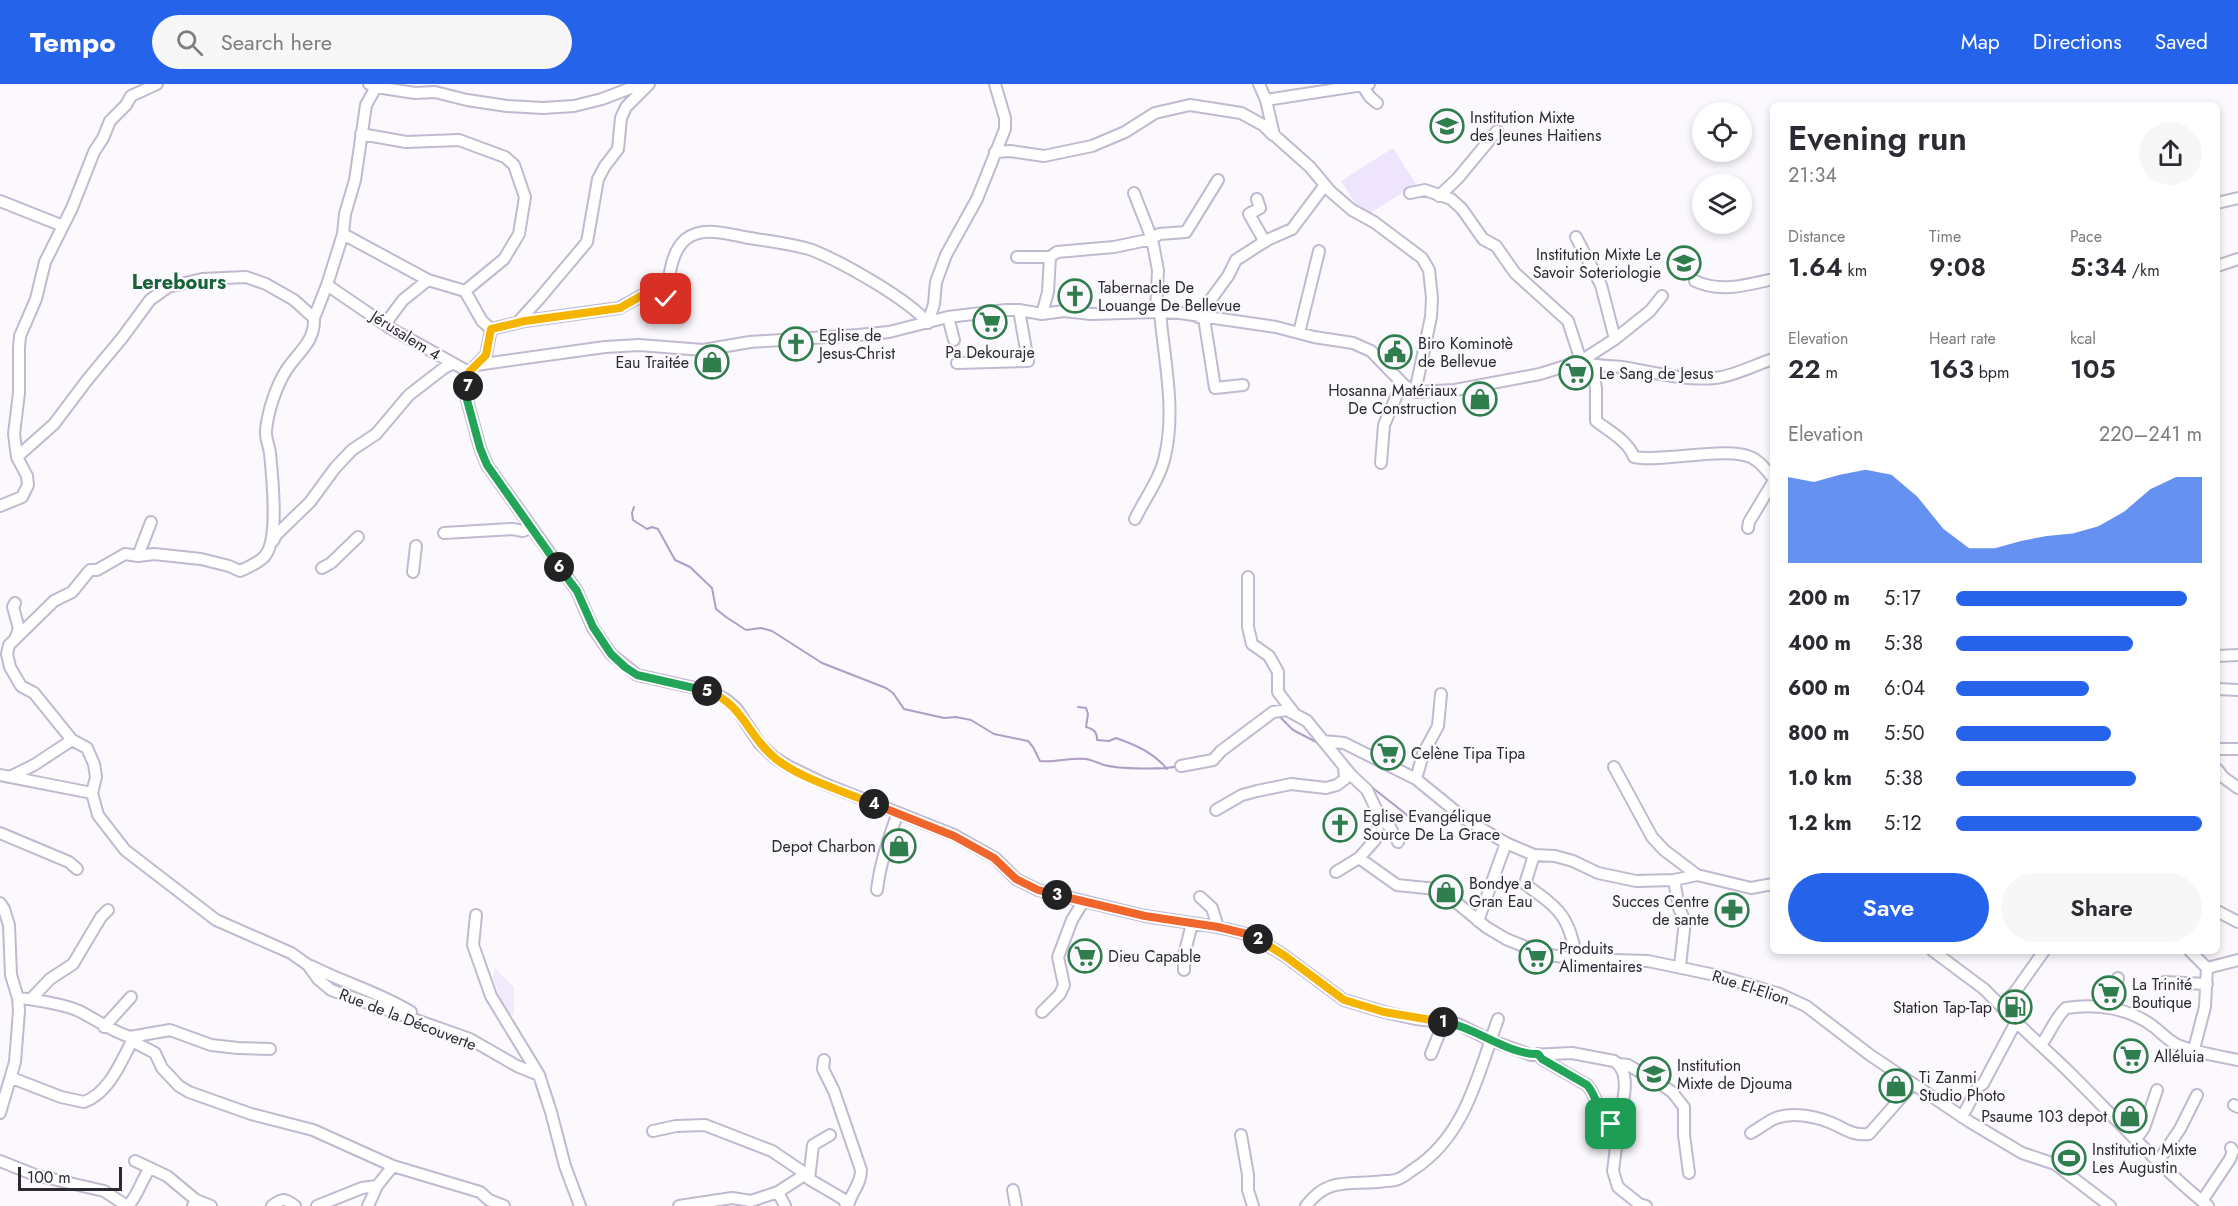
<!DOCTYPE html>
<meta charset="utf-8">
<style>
body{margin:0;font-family:Jost,sans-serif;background:#f7f7f7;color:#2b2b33;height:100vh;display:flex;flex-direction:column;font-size:22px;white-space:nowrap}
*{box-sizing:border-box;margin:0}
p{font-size:20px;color:#7c7c81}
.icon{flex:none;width:33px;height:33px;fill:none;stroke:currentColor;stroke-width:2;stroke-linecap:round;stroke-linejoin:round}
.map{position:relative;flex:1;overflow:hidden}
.panel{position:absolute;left:1770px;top:18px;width:450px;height:852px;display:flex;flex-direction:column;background:#fff;border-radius:9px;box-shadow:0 3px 9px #0003}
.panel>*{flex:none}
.tools{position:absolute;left:1692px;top:18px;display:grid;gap:12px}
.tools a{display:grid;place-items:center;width:60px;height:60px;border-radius:50%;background:#fff;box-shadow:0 3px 9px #0003;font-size:30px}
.scale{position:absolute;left:18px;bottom:15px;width:104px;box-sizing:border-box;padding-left:6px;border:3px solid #2c2932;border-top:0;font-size:16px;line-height:21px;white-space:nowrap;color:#2c2932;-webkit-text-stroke:4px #fbf9fe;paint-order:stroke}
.pin{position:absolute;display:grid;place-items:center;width:51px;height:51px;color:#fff;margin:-26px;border-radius:12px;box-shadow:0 3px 9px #0006}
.km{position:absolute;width:30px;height:30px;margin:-15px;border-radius:50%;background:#222;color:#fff;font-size:16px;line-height:30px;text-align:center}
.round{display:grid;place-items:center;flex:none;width:63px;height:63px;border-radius:32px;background:#f7f7f7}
.head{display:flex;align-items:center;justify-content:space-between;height:102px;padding:0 18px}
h1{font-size:33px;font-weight:600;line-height:45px}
.figures{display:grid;grid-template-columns:repeat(3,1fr);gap:9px;height:102px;padding:6px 18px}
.figures div{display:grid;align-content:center}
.figures b{font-size:26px;font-weight:600}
.figures small{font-size:16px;font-weight:400}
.figures p{font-size:16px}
.chart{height:168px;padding:12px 18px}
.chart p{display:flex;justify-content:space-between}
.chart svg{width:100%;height:108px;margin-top:6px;fill:#2563eb;opacity:.7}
.action{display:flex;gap:12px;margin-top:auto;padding:12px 18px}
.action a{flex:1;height:69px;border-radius:36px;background:#2563eb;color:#fff;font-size:24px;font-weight:600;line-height:69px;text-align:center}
.action a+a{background:#f7f7f7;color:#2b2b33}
ul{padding:0 18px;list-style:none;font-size:20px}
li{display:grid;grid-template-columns:96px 72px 1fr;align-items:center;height:45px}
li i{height:15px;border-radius:8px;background:#2563eb}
header{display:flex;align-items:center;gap:36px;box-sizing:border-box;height:84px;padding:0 30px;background:#2563eb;color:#fff}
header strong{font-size:28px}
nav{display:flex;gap:33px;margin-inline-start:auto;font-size:21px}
.search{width:420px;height:54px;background:#f7f7f7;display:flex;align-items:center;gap:15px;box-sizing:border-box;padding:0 21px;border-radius:33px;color:#7c7c81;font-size:22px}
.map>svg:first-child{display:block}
</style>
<header>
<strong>Tempo</strong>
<div class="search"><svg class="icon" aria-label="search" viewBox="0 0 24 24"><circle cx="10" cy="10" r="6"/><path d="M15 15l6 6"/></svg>Search here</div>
<nav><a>Map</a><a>Directions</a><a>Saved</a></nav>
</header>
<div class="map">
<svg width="2238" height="1122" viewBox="0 0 2238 1122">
<rect width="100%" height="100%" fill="#fbf9fe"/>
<!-- built -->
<path fill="#f1eafd" d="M495 884 514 903V931L507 930 493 895Z"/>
<!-- green -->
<path fill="#eee4fe" d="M1393 64 1416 100 1364 133 1341 97Z"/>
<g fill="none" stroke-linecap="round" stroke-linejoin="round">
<!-- stream -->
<path stroke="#ae9ec5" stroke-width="2" d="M634 423 632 429 633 436 647 445 652 443 658 445 675 476 690 483 712 504 716 525 726 533 746 546 761 544 772 547 822 579 886 604 893 609 904 625 944 634 956 633 971 636 994 650 1028 657 1033 663 1040 677C1055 679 1070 673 1086 675 1092 676 1098 679 1104 681 1119 685 1163 686 1179 682
M1078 623 1086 624 1088 630 1086 643C1094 645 1097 648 1097 656L1109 657 1116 654C1136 661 1154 669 1167 685
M1279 632 1293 646 1318 659
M1369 701 1416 738"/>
<!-- minor casing -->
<g stroke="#c1b9cf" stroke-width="14">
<path id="minor" d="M369 0 376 3 366 21 355 96 345 130 343 150 327 201 390 244 469 288 467 316 480 364 487 381 577 507 593 544 611 570 637 591 709 607 725 615 736 624 760 660 775 674 788 682 825 700 954 751 995 774 1016 795 1038 806 1145 832 1218 843 1251 851 1285 872 1344 916 1384 928 1416 935 1458 940 1490 956 1531 971 1572 969 1614 977C1634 989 1621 1025 1617 1043L1618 1047 1613 1087 1618 1103 1639 1120 1646 1122
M1259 0 1266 16 1274 51 1310 83 1330 107 1352 126 1374 138 1422 174 1429 186 1432 214 1431 233 1415 308
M1362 1 1370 13 1377 19
M376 3 415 9 435 8 467 16 507 22 543 24 574 22 602 15 641 0
M1266 16 1369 0
M361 50 406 58 459 56 505 73 514 81 525 113 519 150 504 175 465 207
M995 68 1010 67 1044 72 1092 62 1125 48 1155 29 1190 21 1241 29 1263 41 1273 51
M1134 109 1152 155 1158 186 1156 228
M1410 109 1425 106 1451 115 1462 125 1483 155 1496 162 1515 189 1568 237 1581 277C1595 283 1606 281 1622 283 1652 288 1684 297 1715 294 1735 292 1754 281 1773 275
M1439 112 1458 94 1497 47
M1257 115 1260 124 1249 130 1265 158
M0 117 63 142
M2217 119 2238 114
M343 150 428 196 465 207 482 237 491 245
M1576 153 1601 201 1615 255
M1017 173H1050
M2217 182 2238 175
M1695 197C1720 209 1747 201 1773 195
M1042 230 1048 208 1050 173 1057 168 1114 163 1152 155 1159 150 1186 148 1218 96
M948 233 954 256
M1198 233 1228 192 1236 176 1267 156 1292 145 1325 101
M314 234 327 201
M1204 234 1215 304 1243 301
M518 238 539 215 587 158 598 95 605 82 618 65 621 34 626 23 649 0
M928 239 934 220 936 198 946 171 977 115 1005 45V34L995 0
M385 240 403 216 428 196
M491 245 525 237 619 224 641 212 666 215C669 196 670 168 686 155 703 142 726 150 744 153 766 157 790 159 812 166 842 178 908 215 928 239
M1299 249 1319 167
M957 279 1028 277 1019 226
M476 281 605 263 639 261 703 266 750 258 858 251 889 248 948 233 1006 226H1019L1042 230 1064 227 1091 230 1156 228 1180 229 1276 243 1314 253 1353 259 1371 267 1404 301 1415 308 1455 306 1540 290 1581 277 1615 255 1650 227 1662 212
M475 282 486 271 491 245
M1593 282 1596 305V337C1609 347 1628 357 1634 373 1666 379 1736 359 1757 377 1763 381 1768 389 1773 394
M17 373 54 340 88 295 122 254 150 216 168 203 202 195 246 193 266 200 294 216 314 234C315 258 299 267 287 285 276 302 268 327 266 346 265 354 269 361 270 369 272 392 280 457 264 473 257 480 248 483 240 487L229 482 201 475 154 470 138 472 125 470 97 486H90L72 508 54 517 9 561 7 570 10 583 21 602 34 609 72 656 87 664 94 680 96 693 92 709
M1381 379 1384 341 1402 299
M0 422 22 413 28 401 27 392 17 373 14 350 19 309V264L20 252 36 215 45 178 72 124 94 68 103 54 110 37 126 21 131 12 157 0
M1135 435C1145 414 1160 395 1165 372 1176 325 1164 275 1160 228
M1748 444 1749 438 1773 398
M444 449 512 445 523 447 531 444
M273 457 276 451 310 418 335 384 352 366 376 350 409 311 444 284 452 280
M138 472 151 438
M322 484 331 479 358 453
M413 488 416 462
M1248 493V543L1252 560 1269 572 1278 588V608L1294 629
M15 555 19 545 13 523 15 519
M2217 572 2238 571
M2217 605 2238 606
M1323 657 1344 659 1416 695 1465 735 1506 759 1534 771 1555 772 1573 777 1598 789 1636 797 1674 796 1697 791 1751 804 1773 800
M2217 665H2238
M1181 682 1213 676 1221 667 1273 628 1287 626 1307 637 1351 691 1367 706 1380 733 1375 756 1359 774 1336 788
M1614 683 1652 753 1664 766 1697 791
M2217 685 2223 693 2238 704
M0 691 92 709 98 731 125 766 216 836 291 869 308 881 318 895 331 906 470 955 517 982 539 991
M10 693 34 681 72 656
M1416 695 1423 670 1438 642 1441 610
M1216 726 1242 711 1257 707 1291 700 1326 704 1337 701 1345 695 1344 683
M1380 733 1390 743 1398 758
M0 749 69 778 77 785
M1534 771 1525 800C1561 826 1568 831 1577 875
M1359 774 1397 801 1436 805 1457 819 1486 843 1506 855 1543 870 1577 875 1648 877 1715 891 1780 910 1806 922 1870 971 1970 1038 2022 1069 2055 1080 2110 1122
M1674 796 1679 824 1685 837 1680 882
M877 806C880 779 888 755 898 729
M1200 813 1212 824 1218 843
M0 819 4 825 9 841 11 891 18 914 19 927 15 978 0 1029
M2217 827 2238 838
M476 831 473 861 491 912 539 991 551 1028 565 1082 580 1122
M1478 837 1506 759
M1933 867 1984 905 2001 922
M2044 867 2015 908 2001 922C2024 948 2052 970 2076 995 2119 1038 2161 1084 2208 1122
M2190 867 2207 884 2238 876
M311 882C344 899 379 908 411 928
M1184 886V871L1192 840
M2164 898 2207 900
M18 914C32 915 67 921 79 927 97 936 111 947 130 953L132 957 155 969 162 984 179 1002 189 1008 251 1030 313 1046 393 1082 480 1108 489 1116 504 1122
M31 915 50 895 73 880 101 833 108 826
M2111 924 2118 894
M1042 928 1060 910 1064 901 1058 873 1072 836 1083 818
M104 943 131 913
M130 953 170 946 211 961 238 964 270 965
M2041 961C2050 949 2055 934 2066 924 2095 919 2130 924 2154 943 2162 949 2169 958 2180 962 2198 969 2219 972 2238 976
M2194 965 2205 923 2207 884
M1431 970 1444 938
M1538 970 1542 975 1587 1001C1600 1015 1596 1035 1617 1043
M824 976 823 985 834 1007 861 1086C861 1101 851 1108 848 1122
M1619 980 1628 981 1659 999 1672 1008 1684 1023V1051L1689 1089
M12 994 61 1013 84 1018C109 1009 121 978 132 957
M2234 1021 2238 1023
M1962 1033 1978 1003 1983 1000 2016 938
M653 1047 676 1042 705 1041 772 1067 806 1090
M1751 1049C1760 1044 1768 1037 1776 1034 1792 1028 1814 1032 1829 1038 1845 1044 1851 1052 1869 1050L1913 1000
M1241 1051 1248 1091V1106L1253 1122
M2136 1055 2144 1044 2157 1006
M2159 1076 2180 1045 2197 1011
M0 1077 35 1091 104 1107 127 1122
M135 1077 167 1092 196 1116
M809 1095 813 1061 830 1051
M1013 1106 1016 1122
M778 1108 785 1122
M2202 1117 2230 1075 2233 1067 2231 1064
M128 1122C138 1111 141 1097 150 1084
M193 1122 196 1116 211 1122
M272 1122C282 1114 285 1114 295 1122
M317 1122 362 1104 377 1102
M368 1122 377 1102 393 1082
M679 1122 732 1114 751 1117 778 1108 806 1090 809 1095 843 1115 847 1122
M1306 1122C1329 1091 1352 1102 1385 1097 1389 1097 1394 1097 1398 1095 1404 1093 1409 1088 1414 1085 1466 1051 1478 990 1498 935"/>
</g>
<!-- minor -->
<use href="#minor" stroke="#fff" stroke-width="10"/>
</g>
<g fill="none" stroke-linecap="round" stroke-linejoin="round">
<!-- split-1 casing -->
<g stroke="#fff" stroke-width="12">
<path id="split-1" d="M1443 938C1474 942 1508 971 1538 970L1542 975 1587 1001C1598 1013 1597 1030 1611 1040"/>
</g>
<!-- split-2 casing -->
<g stroke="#fff" stroke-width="12">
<path id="split-2" d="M1258 855 1285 872 1344 916 1384 928 1443 938"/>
</g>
<!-- split-3 casing -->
<g stroke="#fff" stroke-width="12">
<path id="split-3" d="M1057 811 1145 832 1218 843 1251 851 1258 855"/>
</g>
<!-- split-4 casing -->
<g stroke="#fff" stroke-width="12">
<path id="split-4" d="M874 720 954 752 994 774 1016 795 1038 806 1057 811"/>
</g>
<!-- split-5 casing -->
<g stroke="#fff" stroke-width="12">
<path id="split-5" d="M707 607C744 620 747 652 776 675 802 695 843 707 874 720"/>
</g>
<!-- split-6 casing -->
<g stroke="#fff" stroke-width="12">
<path id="split-6" d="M559 483 577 507 593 543 611 570 625 583 637 591 707 607"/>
</g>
<!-- split-7 casing -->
<g stroke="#fff" stroke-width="12">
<path id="split-7" d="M468 302 467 316 480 364 487 381 559 483"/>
</g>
<!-- split-8 casing -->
<g stroke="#fff" stroke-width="12">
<path id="split-8" d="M468 302 469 288 486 271 491 245 525 237 620 224 641 212 666 215"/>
</g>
<!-- split-1 -->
<use href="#split-1" stroke="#22a559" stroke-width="8"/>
<!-- split-2 -->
<use href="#split-2" stroke="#f5b400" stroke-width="8"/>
<!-- split-3 -->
<use href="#split-3" stroke="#f0652b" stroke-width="8"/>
<!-- split-4 -->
<use href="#split-4" stroke="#f0652b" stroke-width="8"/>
<!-- split-5 -->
<use href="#split-5" stroke="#f5b400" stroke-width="8"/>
<!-- split-6 -->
<use href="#split-6" stroke="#22a559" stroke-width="8"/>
<!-- split-7 -->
<use href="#split-7" stroke="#22a559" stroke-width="8"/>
<!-- split-8 -->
<use href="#split-8" stroke="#f5b400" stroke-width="8"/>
</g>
<!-- icons -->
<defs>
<g id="school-ring" transform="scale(1.725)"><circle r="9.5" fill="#fbf9fe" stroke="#307d4d" stroke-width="1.5"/><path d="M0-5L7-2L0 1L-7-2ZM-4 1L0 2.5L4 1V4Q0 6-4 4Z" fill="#307d4d"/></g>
<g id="church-ring" transform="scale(1.725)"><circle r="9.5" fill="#fbf9fe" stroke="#307d4d" stroke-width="1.5"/><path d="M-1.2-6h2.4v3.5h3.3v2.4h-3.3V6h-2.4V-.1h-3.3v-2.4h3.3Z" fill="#307d4d"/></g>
<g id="supermarket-ring" transform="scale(1.725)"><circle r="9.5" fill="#fbf9fe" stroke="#307d4d" stroke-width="1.5"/><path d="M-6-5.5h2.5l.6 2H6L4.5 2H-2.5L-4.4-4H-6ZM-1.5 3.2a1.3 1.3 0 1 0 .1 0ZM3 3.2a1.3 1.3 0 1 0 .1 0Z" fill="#307d4d"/></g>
<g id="civic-ring" transform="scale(1.725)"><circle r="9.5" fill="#fbf9fe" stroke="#307d4d" stroke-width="1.5"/><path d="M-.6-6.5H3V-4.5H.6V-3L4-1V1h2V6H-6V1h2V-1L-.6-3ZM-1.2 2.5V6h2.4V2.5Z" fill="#307d4d"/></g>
<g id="shop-ring" transform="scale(1.725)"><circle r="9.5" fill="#fbf9fe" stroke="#307d4d" stroke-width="1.5"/><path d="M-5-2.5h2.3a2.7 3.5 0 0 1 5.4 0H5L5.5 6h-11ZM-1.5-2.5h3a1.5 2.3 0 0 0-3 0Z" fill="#307d4d"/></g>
<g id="pharmacy-ring" transform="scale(1.725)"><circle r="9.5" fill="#fbf9fe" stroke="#307d4d" stroke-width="1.5"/><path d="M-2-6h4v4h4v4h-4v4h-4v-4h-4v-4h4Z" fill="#307d4d"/></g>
<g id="fuel-ring" transform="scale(1.725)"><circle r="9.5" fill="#fbf9fe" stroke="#307d4d" stroke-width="1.5"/><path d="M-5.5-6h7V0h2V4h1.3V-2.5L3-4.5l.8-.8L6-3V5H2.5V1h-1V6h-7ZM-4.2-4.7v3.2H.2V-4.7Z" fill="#307d4d"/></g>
<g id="stadium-ring" transform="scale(1.725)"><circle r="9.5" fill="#fbf9fe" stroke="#307d4d" stroke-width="1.5"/><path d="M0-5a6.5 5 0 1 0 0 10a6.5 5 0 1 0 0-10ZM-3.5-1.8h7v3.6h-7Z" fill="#307d4d"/></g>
</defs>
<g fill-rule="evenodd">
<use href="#school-ring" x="1447" y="42"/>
<use href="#school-ring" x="1684" y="179"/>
<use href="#church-ring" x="1075" y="212"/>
<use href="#supermarket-ring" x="990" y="238"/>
<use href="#church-ring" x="796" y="260"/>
<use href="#civic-ring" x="1395" y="268"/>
<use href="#shop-ring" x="712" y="278"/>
<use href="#supermarket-ring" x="1576" y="289"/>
<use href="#shop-ring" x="1480" y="315"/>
<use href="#supermarket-ring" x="1388" y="669"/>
<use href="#church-ring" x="1340" y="741"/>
<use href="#shop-ring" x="899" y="762"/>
<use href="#shop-ring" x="1446" y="808"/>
<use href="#pharmacy-ring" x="1732" y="826"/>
<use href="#supermarket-ring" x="1085" y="872"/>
<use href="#supermarket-ring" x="1536" y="873"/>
<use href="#supermarket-ring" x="2109" y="909"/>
<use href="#fuel-ring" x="2015" y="923"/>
<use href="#supermarket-ring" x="2131" y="972"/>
<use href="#school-ring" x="1654" y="990"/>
<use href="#shop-ring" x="1896" y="1002"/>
<use href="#shop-ring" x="2130" y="1032"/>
<use href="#stadium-ring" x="2069" y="1074"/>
</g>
<g text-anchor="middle" stroke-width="4.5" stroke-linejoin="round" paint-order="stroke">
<!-- poi labels -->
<g font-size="16" fill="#2c2932" stroke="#fbf9fe" text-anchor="start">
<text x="1470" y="39">Institution Mixte<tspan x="1470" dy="18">des Jeunes Haitiens</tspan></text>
<text x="1661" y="176" text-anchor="end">Institution Mixte Le<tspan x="1661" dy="18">Savoir Soteriologie</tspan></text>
<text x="1098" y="209">Tabernacle De<tspan x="1098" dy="18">Louange De Bellevue</tspan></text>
<text x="819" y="257">Eglise de<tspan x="819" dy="18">Jesus-Christ</tspan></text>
<text x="1418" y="265">Biro Kominotè<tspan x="1418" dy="18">de Bellevue</tspan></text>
<text x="990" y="274" text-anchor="middle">Pa Dekouraje</text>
<text x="689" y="284" text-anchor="end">Eau Traitée</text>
<text x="1599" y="295">Le Sang de Jesus</text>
<text x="1457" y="312" text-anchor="end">Hosanna Matériaux<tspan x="1457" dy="18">De Construction</tspan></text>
<text x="1411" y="675">Celène Tipa Tipa</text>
<text x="1363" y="738">Eglise Evangélique<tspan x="1363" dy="18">Source De La Grace</tspan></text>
<text x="876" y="768" text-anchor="end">Depot Charbon</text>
<text x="1469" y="805">Bondye a<tspan x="1469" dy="18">Gran Eau</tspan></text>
<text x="1709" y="823" text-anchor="end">Succes Centre<tspan x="1709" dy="18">de sante</tspan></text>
<text x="1559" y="870">Produits<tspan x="1559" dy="18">Alimentaires</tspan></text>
<text x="1108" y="878">Dieu Capable</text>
<text x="2132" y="906">La Trinité<tspan x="2132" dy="18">Boutique</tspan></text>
<text x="1992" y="929" text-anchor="end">Station Tap-Tap</text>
<text x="2154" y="978">Alléluia</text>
<text x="1677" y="987">Institution<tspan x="1677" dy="18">Mixte de Djouma</tspan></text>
<text x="1919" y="999">Ti Zanmi<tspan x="1919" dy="18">Studio Photo</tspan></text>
<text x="2107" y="1038" text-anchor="end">Psaume 103 depot</text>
<text x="2092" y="1071">Institution Mixte<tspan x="2092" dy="18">Les Augustin</tspan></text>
</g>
<!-- street labels -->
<g font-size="16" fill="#2c2932" stroke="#fbf9fe">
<text transform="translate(406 251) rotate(32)" y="6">Jérusalem 4</text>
<text transform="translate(1751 903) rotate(18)" y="6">Rue El-Elion</text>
<text transform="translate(408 935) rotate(21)" y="6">Rue de la Découverte</text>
</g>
<!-- quarter labels -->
<g font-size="20" font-weight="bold" fill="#186237" stroke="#fbf9fe">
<text x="179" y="205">Lerebours</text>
</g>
</g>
</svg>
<div class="tools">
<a><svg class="icon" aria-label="locate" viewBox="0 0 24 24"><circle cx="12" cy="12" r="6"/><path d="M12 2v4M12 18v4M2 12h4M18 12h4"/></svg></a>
<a><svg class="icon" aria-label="layers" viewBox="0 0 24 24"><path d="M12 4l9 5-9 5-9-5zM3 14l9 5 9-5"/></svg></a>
</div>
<div class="scale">100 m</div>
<div class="pin" style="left:1611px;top:1040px;background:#1e9e55"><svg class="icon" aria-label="arrive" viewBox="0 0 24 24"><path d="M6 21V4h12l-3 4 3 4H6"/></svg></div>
<div class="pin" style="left:666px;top:215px;background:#d93025"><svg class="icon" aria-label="check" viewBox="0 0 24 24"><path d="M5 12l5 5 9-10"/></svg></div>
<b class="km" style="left:1443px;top:938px">1</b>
<b class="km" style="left:1258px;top:855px">2</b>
<b class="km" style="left:1057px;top:811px">3</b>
<b class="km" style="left:874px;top:720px">4</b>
<b class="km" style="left:707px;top:607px">5</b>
<b class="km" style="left:559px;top:483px">6</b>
<b class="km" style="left:468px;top:302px">7</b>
<section class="panel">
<div class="head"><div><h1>Evening run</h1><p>21:34</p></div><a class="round"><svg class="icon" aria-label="share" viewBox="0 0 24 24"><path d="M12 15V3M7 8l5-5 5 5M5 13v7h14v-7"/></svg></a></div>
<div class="figures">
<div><p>Distance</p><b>1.64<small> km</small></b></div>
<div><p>Time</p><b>9:08</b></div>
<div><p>Pace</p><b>5:34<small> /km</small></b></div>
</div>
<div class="figures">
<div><p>Elevation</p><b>22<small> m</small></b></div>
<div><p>Heart rate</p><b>163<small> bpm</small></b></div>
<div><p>kcal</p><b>105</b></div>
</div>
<div class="chart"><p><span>Elevation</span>220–241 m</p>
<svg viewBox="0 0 160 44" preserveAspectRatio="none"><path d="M0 44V9L10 11L20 8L30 6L40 8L50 17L60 30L70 38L80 38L90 35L100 33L110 32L120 29L130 23L140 14L150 9L160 9V44z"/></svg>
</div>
<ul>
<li><b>200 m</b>5:17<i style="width:94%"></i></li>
<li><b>400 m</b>5:38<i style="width:72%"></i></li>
<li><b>600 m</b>6:04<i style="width:54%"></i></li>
<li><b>800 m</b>5:50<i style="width:63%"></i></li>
<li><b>1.0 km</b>5:38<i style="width:73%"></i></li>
<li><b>1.2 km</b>5:12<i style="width:100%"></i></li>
</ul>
<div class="action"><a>Save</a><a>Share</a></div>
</section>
</div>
